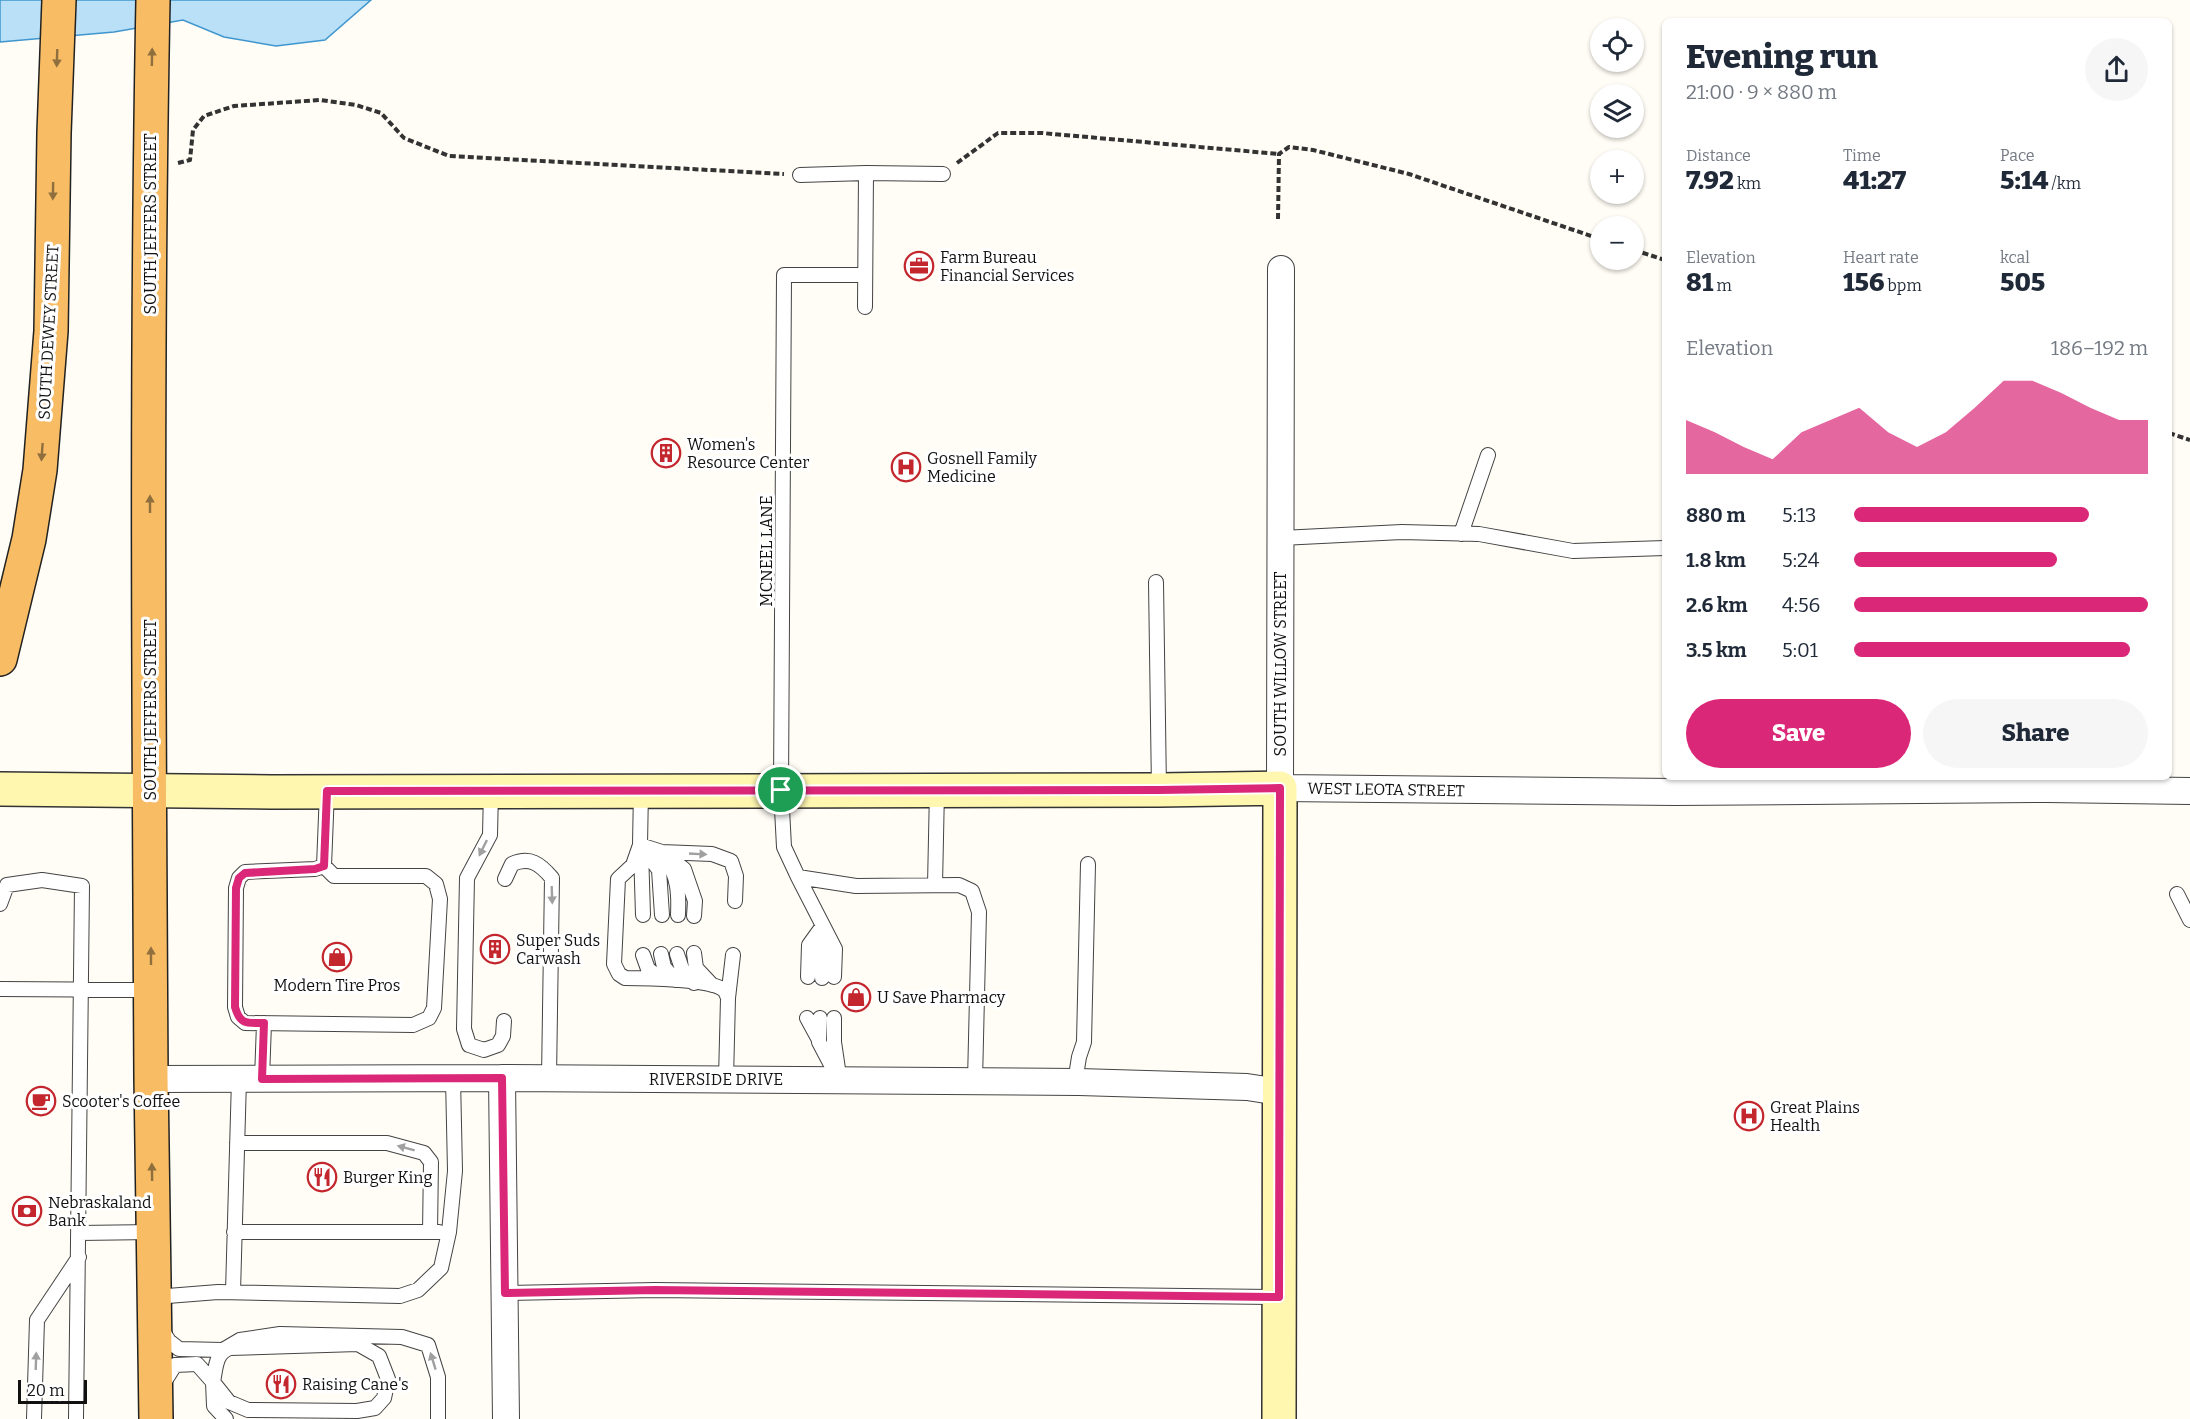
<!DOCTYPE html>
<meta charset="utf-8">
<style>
body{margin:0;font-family:Bitter,serif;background:#f6f6f7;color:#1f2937;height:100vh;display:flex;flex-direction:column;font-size:22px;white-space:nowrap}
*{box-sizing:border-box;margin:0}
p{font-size:20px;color:#747a83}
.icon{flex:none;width:33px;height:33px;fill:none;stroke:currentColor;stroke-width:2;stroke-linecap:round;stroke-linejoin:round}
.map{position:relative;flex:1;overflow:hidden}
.sheet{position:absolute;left:1662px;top:18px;width:510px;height:762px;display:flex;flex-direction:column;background:#fff;border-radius:9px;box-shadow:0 2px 4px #0004}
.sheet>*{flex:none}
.fabs{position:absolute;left:1590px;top:18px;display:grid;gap:12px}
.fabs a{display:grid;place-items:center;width:54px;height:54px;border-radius:50%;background:#fff;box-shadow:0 2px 4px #0004;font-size:30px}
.scale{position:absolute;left:18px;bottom:15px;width:69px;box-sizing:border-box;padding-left:6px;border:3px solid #111;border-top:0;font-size:16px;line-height:21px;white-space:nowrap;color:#111;-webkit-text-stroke:4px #fff;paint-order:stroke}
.pin{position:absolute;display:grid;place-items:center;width:51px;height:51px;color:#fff;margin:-26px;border:3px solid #fff;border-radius:50%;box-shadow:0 2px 6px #0007}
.round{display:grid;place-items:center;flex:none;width:63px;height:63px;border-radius:32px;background:#f6f6f7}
.headline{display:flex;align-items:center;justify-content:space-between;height:102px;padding:0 24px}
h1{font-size:33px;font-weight:800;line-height:45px}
.stats{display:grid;grid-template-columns:repeat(3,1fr);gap:9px;height:102px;padding:6px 24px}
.stats div{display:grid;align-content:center}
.stats b{font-size:26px;font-weight:800}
.stats small{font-size:16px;font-weight:400}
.stats p{font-size:16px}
.chart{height:168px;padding:12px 24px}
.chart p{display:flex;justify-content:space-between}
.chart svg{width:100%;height:108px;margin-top:6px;fill:#db2777;opacity:.7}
.cta{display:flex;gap:12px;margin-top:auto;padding:12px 24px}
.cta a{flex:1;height:69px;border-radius:36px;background:#db2777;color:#fff;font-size:24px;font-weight:800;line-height:69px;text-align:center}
.cta a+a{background:#f6f6f7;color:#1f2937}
ul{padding:0 24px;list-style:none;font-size:20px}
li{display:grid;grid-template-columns:96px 72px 1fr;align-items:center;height:45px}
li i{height:15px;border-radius:8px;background:#db2777}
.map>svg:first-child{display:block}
</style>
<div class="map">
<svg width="2190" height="1419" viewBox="0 0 2190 1419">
<rect width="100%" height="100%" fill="#fffdf5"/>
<!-- water -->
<path fill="#b9e0f7" stroke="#3f96cf" stroke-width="1.5" d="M0 0H371L325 40 276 46 224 37 183 20 114 32 0 42Z"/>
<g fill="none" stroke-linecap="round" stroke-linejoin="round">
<!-- service casing -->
<g stroke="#444" stroke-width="16">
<path id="service" d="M800 175 866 173 943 174
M864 275H784L781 790 784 847 798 877 856 886 959 885 972 891 979 912 975 1081
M865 307 866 173
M1461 534 1488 455
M1281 538 1402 532 1479 534 1573 551 1665 548
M1156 582 1159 790
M641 790 640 845 633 865 618 879 614 964 619 974 625 978C643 978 711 979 724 990 726 992 727 995 728 998L726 1079
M491 791 490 835 467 878 464 1029 469 1045 484 1050 498 1045 503 1036 504 1021
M640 845 662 852 712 854 731 861 736 876 735 901
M640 845 659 870 662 915
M641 850 643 915
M662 852 684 869 695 901 694 916
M666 859C678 876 679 894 678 915
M324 866 334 876H426L436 884 440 899 434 1008 429 1018 413 1025 245 1023 238 1017 235 1007 236 888 239 878 245 872 315 869 324 866 327 791
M798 877 835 949 834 977
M505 879 512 864C530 856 540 864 552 878L549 1078
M935 885 937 790
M2177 894 2190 920
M0 904 7 885 42 880 82 886 76 1419
M694 953 696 968 712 985
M661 954 664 967 675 980
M677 954 682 969 694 983
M643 955 648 969 659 978
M808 977 809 945 822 927
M822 978V929
M0 989 151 990
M728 998 733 955
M807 1018 819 1040
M820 1018 819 1042 839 1080
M834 1018V1042L838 1069
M262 1079 264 1023
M1075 1082 1079 1057 1084 1042 1088 864
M237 1143H387L424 1153 431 1162 430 1232
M234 1232H439
M79 1233 153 1232
M233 1292 239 1079
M505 1293 655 1290 1279 1297
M155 1297 218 1292 400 1296 418 1290 441 1268 449 1232 455 1171 453 1078
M162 1330 169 1341 179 1349 223 1350 240 1340 280 1334 402 1337 428 1345 438 1377V1419
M358 1344 379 1356 388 1379 384 1398 375 1408 357 1411 248 1410 229 1402 213 1382C216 1368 215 1353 230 1348Z
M163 1384 175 1365 197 1364 213 1382 214 1406 226 1419
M34 1419 37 1320 79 1257"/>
</g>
<!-- minor casing -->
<g stroke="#444" stroke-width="28">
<path id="minor" d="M1281 269 1280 788 1675 792 2047 789 2190 791
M502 1078 506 1419
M151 1079 502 1078 1079 1082 1247 1087 1280 1092"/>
</g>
<!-- secondary casing -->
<g stroke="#333" stroke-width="36">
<path id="secondary" d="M0 789 272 792 1159 790 1280 788 1279 1419"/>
</g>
<!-- trunk casing -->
<g stroke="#222" stroke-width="36">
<path id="trunk" d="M153 0C146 359 149 718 151 1077 152 1191 155 1305 156 1419
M0 659 29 539 40 470 51 331 54 133 59 0"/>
</g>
<!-- path -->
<path stroke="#333" stroke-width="4" stroke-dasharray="6 3" stroke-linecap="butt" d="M178 163 190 160 193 130 204 116 234 106 320 100 356 105 381 113 404 138 449 156 784 174
M957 163 998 133H1042L1279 154
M1278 219 1279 154 1289 147 1313 150 1409 174 1600 239
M1634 250 1665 260
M2169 433 2190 440"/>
<!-- service -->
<use href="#service" stroke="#fff" stroke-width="14"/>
<!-- minor -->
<use href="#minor" stroke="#fff" stroke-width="26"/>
<!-- secondary -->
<use href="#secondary" stroke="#fff6b0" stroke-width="33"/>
<!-- trunk -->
<use href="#trunk" stroke="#f7bc64" stroke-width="33"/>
</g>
<!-- one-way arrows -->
<defs><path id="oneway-solid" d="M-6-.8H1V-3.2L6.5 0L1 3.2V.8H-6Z" transform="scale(1.5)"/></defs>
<g fill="#906f3f">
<use href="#oneway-solid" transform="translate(152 57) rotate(-89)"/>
<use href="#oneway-solid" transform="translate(57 58) rotate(92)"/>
<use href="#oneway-solid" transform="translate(53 191) rotate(91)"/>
<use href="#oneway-solid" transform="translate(42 452) rotate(94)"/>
<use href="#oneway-solid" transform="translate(150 504) rotate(-90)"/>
<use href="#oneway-solid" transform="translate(151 956) rotate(-90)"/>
<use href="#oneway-solid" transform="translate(152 1172) rotate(-91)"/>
</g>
<g fill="#a0a0a0">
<use href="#oneway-solid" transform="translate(483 848) rotate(116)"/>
<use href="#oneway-solid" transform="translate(698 854) rotate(3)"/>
<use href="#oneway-solid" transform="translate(552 895) rotate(88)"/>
<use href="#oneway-solid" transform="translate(406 1148) rotate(-165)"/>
<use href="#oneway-solid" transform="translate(36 1361) rotate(-88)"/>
<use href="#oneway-solid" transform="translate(433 1361) rotate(-107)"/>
</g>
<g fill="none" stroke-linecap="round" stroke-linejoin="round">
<!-- route casing -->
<g stroke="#fff" stroke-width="12">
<path id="route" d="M1280 788 1279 1297 655 1290 505 1293 502 1078 262 1079 264 1023C247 1023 240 1025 235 1007L236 888 239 878 245 873 315 869 324 866 327 791 1159 790Z"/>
</g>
<!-- route -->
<use href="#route" stroke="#db2777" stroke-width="8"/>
</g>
<!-- icons -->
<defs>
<g id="office-ring" transform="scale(1.5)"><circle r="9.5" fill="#fff" stroke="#c4262e" stroke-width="1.5"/><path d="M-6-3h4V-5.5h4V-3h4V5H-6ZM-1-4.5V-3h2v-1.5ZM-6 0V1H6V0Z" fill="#c4262e"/></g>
<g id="building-ring" transform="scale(1.5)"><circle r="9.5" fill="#fff" stroke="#c4262e" stroke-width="1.5"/><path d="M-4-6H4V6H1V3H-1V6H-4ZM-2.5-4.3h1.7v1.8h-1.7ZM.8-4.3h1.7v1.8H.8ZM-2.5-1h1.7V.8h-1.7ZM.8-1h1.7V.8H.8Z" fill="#c4262e"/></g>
<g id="hospital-ring" transform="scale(1.5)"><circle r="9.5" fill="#fff" stroke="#c4262e" stroke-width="1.5"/><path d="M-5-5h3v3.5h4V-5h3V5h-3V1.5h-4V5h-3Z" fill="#c4262e"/></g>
<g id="shop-ring" transform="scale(1.5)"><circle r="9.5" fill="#fff" stroke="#c4262e" stroke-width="1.5"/><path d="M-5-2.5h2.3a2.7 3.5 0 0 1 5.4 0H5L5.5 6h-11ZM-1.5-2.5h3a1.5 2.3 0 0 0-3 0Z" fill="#c4262e"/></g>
<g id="cafe-ring" transform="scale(1.5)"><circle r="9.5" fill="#fff" stroke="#c4262e" stroke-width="1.5"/><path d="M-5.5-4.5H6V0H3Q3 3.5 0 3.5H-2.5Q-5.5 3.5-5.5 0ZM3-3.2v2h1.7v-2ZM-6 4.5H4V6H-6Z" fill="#c4262e"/></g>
<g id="restaurant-ring" transform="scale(1.5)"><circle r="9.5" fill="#fff" stroke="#c4262e" stroke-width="1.5"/><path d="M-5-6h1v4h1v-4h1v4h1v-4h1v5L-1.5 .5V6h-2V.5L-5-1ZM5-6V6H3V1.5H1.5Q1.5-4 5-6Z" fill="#c4262e"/></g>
<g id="bank-ring" transform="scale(1.5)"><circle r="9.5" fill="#fff" stroke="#c4262e" stroke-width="1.5"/><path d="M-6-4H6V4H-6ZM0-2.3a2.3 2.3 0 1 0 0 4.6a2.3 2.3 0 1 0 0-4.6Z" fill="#c4262e"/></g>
</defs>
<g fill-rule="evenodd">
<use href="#office-ring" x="919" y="266"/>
<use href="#building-ring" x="666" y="453"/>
<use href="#hospital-ring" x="906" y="467"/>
<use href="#building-ring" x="495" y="949"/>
<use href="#shop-ring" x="337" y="957"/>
<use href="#shop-ring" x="856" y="997"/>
<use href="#cafe-ring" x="41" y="1101"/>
<use href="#hospital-ring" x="1749" y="1116"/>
<use href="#restaurant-ring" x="322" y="1177"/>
<use href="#bank-ring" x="27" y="1211"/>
<use href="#restaurant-ring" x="281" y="1384"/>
</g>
<g text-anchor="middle" stroke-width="6" stroke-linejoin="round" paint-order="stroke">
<!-- street labels -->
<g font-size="16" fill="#111" stroke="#fff">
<text transform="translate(150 224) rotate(-90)" y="6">SOUTH JEFFERS STREET</text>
<text transform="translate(48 332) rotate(-87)" y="6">SOUTH DEWEY STREET</text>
<text transform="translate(766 551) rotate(-90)" y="6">MCNEEL LANE</text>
<text transform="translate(1280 664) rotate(-90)" y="6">SOUTH WILLOW STREET</text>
<text transform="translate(150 710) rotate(-90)" y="6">SOUTH JEFFERS STREET</text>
<text transform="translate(1386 789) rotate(1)" y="6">WEST LEOTA STREET</text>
<text x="716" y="1085">RIVERSIDE DRIVE</text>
</g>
<!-- poi labels -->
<g font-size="16" fill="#111" stroke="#fff" text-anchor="start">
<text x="940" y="263">Farm Bureau<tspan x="940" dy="18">Financial Services</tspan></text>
<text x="687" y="450">Women's<tspan x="687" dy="18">Resource Center</tspan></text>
<text x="927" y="464">Gosnell Family<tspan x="927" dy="18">Medicine</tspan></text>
<text x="516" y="946">Super Suds<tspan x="516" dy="18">Carwash</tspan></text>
<text x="337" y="991" text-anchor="middle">Modern Tire Pros</text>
<text x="877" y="1003">U Save Pharmacy</text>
<text x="62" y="1107">Scooter's Coffee</text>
<text x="1770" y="1113">Great Plains<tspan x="1770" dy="18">Health</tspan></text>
<text x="343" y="1183">Burger King</text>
<text x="48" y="1208">Nebraskaland<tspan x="48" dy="18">Bank</tspan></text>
<text x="302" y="1390">Raising Cane's</text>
</g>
</g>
</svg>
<div class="fabs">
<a><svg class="icon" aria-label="locate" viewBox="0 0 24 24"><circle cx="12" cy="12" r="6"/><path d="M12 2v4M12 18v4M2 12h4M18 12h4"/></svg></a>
<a><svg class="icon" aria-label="layers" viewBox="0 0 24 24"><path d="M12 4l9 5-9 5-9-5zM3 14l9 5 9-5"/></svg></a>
<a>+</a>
<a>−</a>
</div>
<div class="scale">20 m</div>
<div class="pin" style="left:781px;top:790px;background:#1e9e55"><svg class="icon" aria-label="arrive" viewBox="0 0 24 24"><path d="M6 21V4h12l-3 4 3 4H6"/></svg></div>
<section class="sheet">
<div class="headline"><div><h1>Evening run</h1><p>21:00 · 9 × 880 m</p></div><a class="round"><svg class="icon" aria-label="share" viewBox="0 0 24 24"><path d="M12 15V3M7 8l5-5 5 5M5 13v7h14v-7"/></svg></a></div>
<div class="stats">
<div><p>Distance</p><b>7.92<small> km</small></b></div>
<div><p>Time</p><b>41:27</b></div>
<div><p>Pace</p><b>5:14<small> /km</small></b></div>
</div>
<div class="stats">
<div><p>Elevation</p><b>81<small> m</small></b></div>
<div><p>Heart rate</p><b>156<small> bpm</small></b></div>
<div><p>kcal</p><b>505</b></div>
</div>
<div class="chart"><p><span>Elevation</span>186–192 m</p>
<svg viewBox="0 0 160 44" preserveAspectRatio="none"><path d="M0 44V22L10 27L20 33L30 38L40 27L50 22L60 17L70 27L80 33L90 27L100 17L110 6L120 6L130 11L140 17L150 22L160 22V44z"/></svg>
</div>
<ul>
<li><b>880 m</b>5:13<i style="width:80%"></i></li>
<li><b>1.8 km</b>5:24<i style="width:69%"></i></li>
<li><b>2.6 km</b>4:56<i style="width:100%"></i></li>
<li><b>3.5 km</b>5:01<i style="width:94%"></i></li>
</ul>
<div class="cta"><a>Save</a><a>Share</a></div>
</section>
</div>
